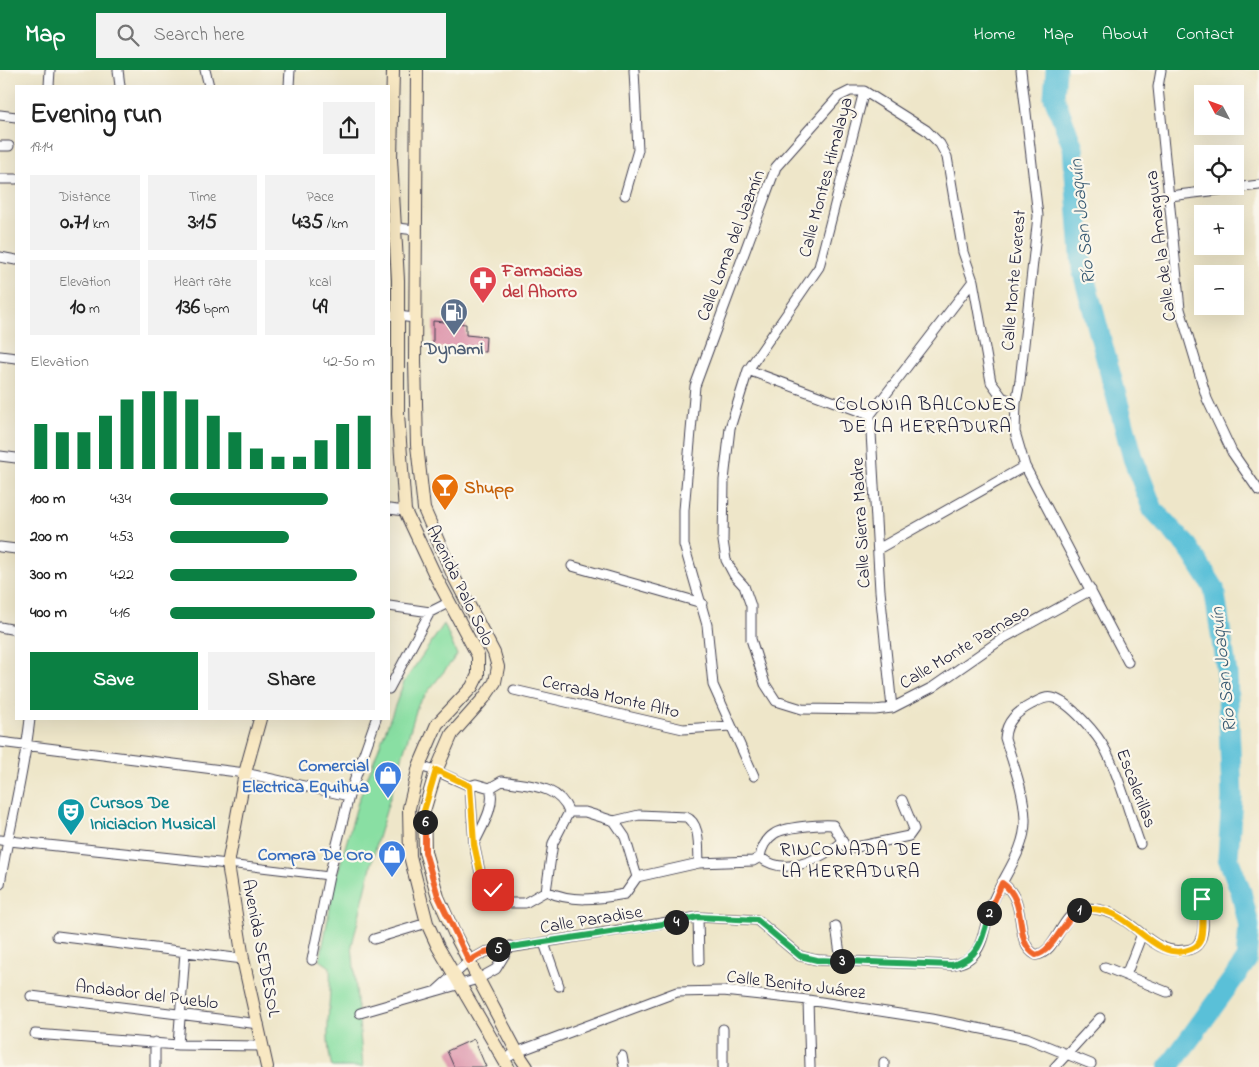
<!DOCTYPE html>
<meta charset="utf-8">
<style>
body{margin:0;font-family:"Indie Flower",sans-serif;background:#f2f2f2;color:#222;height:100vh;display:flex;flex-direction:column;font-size:19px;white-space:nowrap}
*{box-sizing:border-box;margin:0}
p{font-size:16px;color:#767676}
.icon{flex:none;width:28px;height:28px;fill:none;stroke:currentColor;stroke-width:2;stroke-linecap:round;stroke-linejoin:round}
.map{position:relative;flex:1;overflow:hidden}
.details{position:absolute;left:15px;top:15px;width:375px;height:635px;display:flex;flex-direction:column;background:#fff;border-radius:0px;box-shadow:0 5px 20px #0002}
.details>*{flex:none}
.needle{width:32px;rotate:311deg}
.fabs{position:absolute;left:1194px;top:15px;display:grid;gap:10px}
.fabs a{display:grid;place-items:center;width:50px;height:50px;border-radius:0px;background:#fff;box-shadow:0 5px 20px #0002;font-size:25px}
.pin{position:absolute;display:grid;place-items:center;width:42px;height:42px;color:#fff;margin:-21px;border-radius:10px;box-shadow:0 2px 8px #0006}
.km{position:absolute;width:25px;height:25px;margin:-12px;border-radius:50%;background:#222;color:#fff;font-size:14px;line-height:25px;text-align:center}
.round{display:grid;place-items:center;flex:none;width:52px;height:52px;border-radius:0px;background:#f2f2f2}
.headline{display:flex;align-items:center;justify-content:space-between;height:85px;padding:0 15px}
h1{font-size:28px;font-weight:700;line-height:38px}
.metrics{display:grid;grid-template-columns:repeat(3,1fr);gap:8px;height:85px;padding:5px 15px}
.metrics div{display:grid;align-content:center;border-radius:0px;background:#f2f2f2;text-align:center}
.metrics b{font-size:21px;font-weight:700}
.metrics small{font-size:14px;font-weight:400}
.metrics p{font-size:14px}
.chart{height:140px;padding:10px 15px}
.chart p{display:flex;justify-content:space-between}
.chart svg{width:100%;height:90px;margin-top:5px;stroke:#0b8043;stroke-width:6}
.cta{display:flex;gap:10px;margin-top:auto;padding:10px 15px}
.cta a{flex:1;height:58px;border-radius:0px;background:#0b8043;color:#fff;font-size:20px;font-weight:700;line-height:58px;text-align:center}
.cta a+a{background:#f2f2f2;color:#222}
ul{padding:0 15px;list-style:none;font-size:16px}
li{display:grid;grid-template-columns:80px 60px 1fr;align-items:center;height:38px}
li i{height:12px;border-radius:6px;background:#0b8043}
header{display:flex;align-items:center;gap:30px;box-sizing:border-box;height:70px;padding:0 25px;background:#0b8043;color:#fff}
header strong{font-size:24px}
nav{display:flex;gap:28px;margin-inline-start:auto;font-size:18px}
.search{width:350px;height:45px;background:#f2f2f2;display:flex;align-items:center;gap:12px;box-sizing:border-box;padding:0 18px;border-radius:0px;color:#767676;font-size:19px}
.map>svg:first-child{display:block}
</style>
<header>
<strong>Map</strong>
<div class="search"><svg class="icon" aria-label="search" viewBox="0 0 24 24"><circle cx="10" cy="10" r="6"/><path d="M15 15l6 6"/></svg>Search here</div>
<nav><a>Home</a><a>Map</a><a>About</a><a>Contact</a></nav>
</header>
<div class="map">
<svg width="1259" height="997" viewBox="0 0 1259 997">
<rect width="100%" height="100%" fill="#fbf7ec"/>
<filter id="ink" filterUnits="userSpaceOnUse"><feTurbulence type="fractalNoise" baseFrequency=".02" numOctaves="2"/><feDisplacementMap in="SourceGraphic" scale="10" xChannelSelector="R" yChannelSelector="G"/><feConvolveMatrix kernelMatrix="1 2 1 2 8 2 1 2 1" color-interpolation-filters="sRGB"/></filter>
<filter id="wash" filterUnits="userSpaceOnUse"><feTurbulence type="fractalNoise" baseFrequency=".0096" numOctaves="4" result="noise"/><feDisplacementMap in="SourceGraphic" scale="20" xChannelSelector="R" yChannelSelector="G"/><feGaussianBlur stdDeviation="1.12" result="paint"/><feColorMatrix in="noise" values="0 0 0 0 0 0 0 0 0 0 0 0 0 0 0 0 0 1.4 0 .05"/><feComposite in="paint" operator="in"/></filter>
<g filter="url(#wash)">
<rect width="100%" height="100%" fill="#eee6c9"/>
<!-- green -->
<path fill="#89dfa3" stroke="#56806f" d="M444 554 457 585 418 634 378 768 352 875 363 997H332C323 964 332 930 330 897L320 890 335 812 358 732 404 612Z"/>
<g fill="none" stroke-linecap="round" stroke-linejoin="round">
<!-- river -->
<path stroke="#5ac0d8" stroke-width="21" d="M1056 0 1054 27 1073 77 1082 199 1133 388 1153 440 1188 477 1214 518 1227 604 1232 727 1228 788 1241 822 1249 856 1246 891 1169 997"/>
</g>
<g id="blocks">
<!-- building -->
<path fill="#da8ba5" d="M433 251 466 254V265L486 267 485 282 433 277Z
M474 969 486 997H454L447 981Z"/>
</g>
</g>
<g filter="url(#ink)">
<use href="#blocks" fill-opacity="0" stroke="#413f50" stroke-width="1"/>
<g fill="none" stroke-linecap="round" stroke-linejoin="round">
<!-- pedestrian casing -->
<g stroke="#413f50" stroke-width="9">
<path id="pedestrian" d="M228 794 329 806"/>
</g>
<!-- minor casing -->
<g stroke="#413f50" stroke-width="11">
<path id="minor" d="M118 0 120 16
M205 0 209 16
M1021 0 1038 146 1020 311 1016 333 1015 362 1025 396 1128 592
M1161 0 1158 17 1180 239 1207 329 1232 382 1259 421
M49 16 50 0
M289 16 290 0
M864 21 819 197 748 300 730 358 724 410 723 471 726 490 734 505 744 516 751 536V569L765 614 776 631 802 639 875 640 892 638 933 617 1002 569 1091 520
M0 45 16 47
M0 76H9
M0 109H16
M625 125 638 80 634 0
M1170 126 1259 115
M390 157 415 160
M0 187 16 190
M389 245 415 248
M0 286 16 288
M748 300 870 345
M0 386 16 388
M389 439 405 441
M0 477 16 479
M878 479 1025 396
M572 496 702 533
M389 536 430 542 450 532
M0 557 16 560
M389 619 430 542
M514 620 683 659 731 656
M892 638 880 521 870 345 973 211
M0 672 245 703 349 726
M419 696 436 701 470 716 476 714 490 718C496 735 482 757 475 772
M754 706 713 615 707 555 684 475V440L695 316 776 97 838 27 850 21H864L926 60 940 74 947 87 963 182 973 211 991 312 1002 327 1016 333
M470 716 474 774 480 802 506 833H525L546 821 553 773 569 742H585L614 751 625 767 637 807
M490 718 502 711C528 716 558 714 569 742
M614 751 639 745 686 747C701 753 698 778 699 793
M0 770 228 794
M760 787C786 808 818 789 842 773
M637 807 699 793 753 791 760 787C761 779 766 769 774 764 783 757 822 754 833 755L847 779 909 766 914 759 902 730
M1002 813C1030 832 1012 872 1036 885 1059 882 1059 841 1087 838 1094 838 1106 841 1113 844 1139 855 1154 885 1185 880 1192 880 1198 876 1200 870 1206 859 1202 841 1201 829
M0 814C9 759 24 704 30 649
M546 821C572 833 597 829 625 824L637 807
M698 847 699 891
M836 856 841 891
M57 866 243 889
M374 869 427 853
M544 873 559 916
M312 890 329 806 349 726 376 649
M1105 897 1167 922
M1126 905 1142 864
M436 921 469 891 485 882 698 847 757 850 800 886 817 890 952 895C961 893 969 891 975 883 985 870 985 851 991 836 1002 807 1026 781 1025 749 1024 721 1013 694 1005 668 1006 651 1017 642 1032 634 1038 631 1045 626 1053 628 1070 632 1099 666 1106 681 1121 710 1129 744 1140 774
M31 926 259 954
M808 930 810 997
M360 943 478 909 496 899 510 876
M723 959V997
M35 964 178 975 263 976
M155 972V997
M178 975 185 882
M622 986 624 997
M503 990 517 982 677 922 723 921 808 930 932 949 1027 968 1091 994
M884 992V997
M1055 997 1100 948"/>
</g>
<!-- secondary casing -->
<g stroke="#413f50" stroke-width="14">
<path id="secondary" d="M393 0 391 89 398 210V344L405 441 435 505 478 586V605L472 617 437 654 419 696 409 738 410 786 427 853 438 877 508 997
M417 0 415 291 417 375 424 439 453 505 494 583 498 597 495 612 484 628 452 664 436 701 424 741 425 782 438 827 455 865 517 982 527 997
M260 649 245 703 228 794 243 889 267 997"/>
</g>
<!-- pedestrian -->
<use href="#pedestrian" stroke="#fff" stroke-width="7"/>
<!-- minor -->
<use href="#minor" stroke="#fff" stroke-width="9"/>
<!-- secondary -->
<use href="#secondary" stroke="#f8e8c3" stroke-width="12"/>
</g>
</g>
<g fill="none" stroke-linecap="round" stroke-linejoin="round" filter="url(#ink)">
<!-- split-1 casing -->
<g stroke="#fff" stroke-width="10">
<path id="split-1" d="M1079 840C1090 838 1102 839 1113 844 1138 855 1161 892 1191 879 1196 877 1200 873 1201 868 1204 856 1202 841 1202 829"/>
</g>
<!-- split-2 casing -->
<g stroke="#fff" stroke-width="10">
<path id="split-2" d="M989 843 1002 813C1030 832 1012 872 1036 885 1053 882 1063 850 1079 840"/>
</g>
<!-- split-3 casing -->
<g stroke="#fff" stroke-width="10">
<path id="split-3" d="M842 891 952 895C980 889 983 867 989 843"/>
</g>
<!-- split-4 casing -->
<g stroke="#fff" stroke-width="10">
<path id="split-4" d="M676 852 698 847 757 850 800 886 817 890 842 891"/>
</g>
<!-- split-5 casing -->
<g stroke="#fff" stroke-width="10">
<path id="split-5" d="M498 879 676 852"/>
</g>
<!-- split-6 casing -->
<g stroke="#fff" stroke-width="10">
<path id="split-6" d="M425 752V782L438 826 469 891 485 882 498 879"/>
</g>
<!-- split-7 casing -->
<g stroke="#fff" stroke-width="10">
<path id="split-7" d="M425 752 424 741 436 700 470 716 474 774 480 802 493 820"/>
</g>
<!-- split-1 -->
<use href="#split-1" stroke="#f5b400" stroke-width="6"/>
<!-- split-2 -->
<use href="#split-2" stroke="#f0652b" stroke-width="6"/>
<!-- split-3 -->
<use href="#split-3" stroke="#22a559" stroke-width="6"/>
<!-- split-4 -->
<use href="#split-4" stroke="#22a559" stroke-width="6"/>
<!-- split-5 -->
<use href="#split-5" stroke="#22a559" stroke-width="6"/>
<!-- split-6 -->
<use href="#split-6" stroke="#f0652b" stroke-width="6"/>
<!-- split-7 -->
<use href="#split-7" stroke="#f5b400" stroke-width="6"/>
</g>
<!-- icons -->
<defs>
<g id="pharmacy-pin" transform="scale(1.4375)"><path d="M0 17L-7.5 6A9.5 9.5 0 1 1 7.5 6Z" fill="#e0444e" stroke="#fbf7ec"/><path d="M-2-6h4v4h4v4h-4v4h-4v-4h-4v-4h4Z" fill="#fff"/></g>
<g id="fuel-pin" transform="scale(1.4375)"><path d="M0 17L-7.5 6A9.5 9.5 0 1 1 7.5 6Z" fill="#5c6f8a" stroke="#fbf7ec"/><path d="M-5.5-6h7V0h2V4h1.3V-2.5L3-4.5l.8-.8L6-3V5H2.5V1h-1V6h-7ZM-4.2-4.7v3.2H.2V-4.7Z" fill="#fff"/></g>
<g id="bar-pin" transform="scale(1.4375)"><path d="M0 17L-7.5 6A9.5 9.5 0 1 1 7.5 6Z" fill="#e8710a" stroke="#fbf7ec"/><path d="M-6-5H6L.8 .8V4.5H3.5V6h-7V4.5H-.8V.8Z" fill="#fff"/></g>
<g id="shop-pin" transform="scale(1.4375)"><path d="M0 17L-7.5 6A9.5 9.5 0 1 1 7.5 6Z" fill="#3f7fe0" stroke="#fbf7ec"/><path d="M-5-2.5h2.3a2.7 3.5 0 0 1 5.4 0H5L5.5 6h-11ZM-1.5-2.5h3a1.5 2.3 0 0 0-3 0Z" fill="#fff"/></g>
<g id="theatre-pin" transform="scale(1.4375)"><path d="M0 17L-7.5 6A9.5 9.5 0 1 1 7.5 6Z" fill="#0f9aa8" stroke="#fbf7ec"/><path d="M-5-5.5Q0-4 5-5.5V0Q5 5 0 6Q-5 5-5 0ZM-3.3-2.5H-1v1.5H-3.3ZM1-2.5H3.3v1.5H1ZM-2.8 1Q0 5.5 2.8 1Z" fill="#fff"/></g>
</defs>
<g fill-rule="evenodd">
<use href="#pharmacy-pin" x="483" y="210"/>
<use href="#fuel-pin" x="454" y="242"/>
<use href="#bar-pin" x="445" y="417"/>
<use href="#shop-pin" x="388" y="705"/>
<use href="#theatre-pin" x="71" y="742"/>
<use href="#shop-pin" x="392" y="784"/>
</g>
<g text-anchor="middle" stroke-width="4.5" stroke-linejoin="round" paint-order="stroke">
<!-- street labels -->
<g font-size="18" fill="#22223b" stroke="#fbf7ec">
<text transform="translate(825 107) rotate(-75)" y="6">Calle Montes Himalaya</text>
<text transform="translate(730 175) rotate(-69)" y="6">Calle Loma del Jazmín</text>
<text transform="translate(1160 176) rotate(-97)" y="6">Calle de la Amargura</text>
<text transform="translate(1013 210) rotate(-85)" y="6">Calle Monte Everest</text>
<text transform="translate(860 453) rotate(-93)" y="6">Calle Sierra Madre</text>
<text transform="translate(461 515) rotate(64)" y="6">Avenida Palo Solo</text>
<text transform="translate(964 576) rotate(-31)" y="6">Calle Monte Parnaso</text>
<text transform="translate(611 626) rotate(13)" y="6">Cerrada Monte Alto</text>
<text transform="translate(1137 718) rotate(69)" y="6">Escalerillas</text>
<text transform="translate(591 849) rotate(-9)" y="6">Calle Paradise</text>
<text transform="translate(262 878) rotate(79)" y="6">Avenida SEDESOL</text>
<text transform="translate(796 914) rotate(7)" y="6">Calle Benito Juárez</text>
<text transform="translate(147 924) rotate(7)" y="6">Andador del Pueblo</text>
</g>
<!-- health labels -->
<g font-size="18" font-weight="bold" fill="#be3a42" stroke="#fbf7ec" text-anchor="start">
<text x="502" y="206">Farmacias<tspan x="502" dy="21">del Ahorro</tspan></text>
</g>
<!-- service labels -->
<g font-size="18" font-weight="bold" fill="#4e5e75" stroke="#fbf7ec">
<text x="454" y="284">Dynami</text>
</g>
<!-- food labels -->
<g font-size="18" font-weight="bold" fill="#c56008" stroke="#fbf7ec" text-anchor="start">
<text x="464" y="423">Shupp</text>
</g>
<!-- shop labels -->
<g font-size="18" font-weight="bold" fill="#366cbe" stroke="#fbf7ec" text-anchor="end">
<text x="369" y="701">Comercial<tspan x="369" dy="21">Electrica Equihua</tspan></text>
<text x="373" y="790">Compra De Oro</text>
</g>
<!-- culture labels -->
<g font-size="18" font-weight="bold" fill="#0d838f" stroke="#fbf7ec" text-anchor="start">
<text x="90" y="738">Cursos De<tspan x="90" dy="21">Iniciacion Musical</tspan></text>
</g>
<!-- water labels -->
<g font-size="19" font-style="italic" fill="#365972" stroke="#fbf7ec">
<text transform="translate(1081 152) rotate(-96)" y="7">Río San Joaquín</text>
<text transform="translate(1222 600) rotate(-96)" y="7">Río San Joaquín</text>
</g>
<!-- neighbourhood labels -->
<g font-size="19" letter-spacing="1" fill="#22223b" stroke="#fbf7ec">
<text x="926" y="340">COLONIA BALCONES<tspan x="926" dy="22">DE LA HERRADURA</tspan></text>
<text x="851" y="785">RINCONADA DE<tspan x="851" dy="22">LA HERRADURA</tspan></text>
</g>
</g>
</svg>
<div class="fabs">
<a><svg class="needle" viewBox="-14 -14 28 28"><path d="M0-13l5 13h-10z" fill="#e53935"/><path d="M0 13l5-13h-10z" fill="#767676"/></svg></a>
<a><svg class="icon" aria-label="locate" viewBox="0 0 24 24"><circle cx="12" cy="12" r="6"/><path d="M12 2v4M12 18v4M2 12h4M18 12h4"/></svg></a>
<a>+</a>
<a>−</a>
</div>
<div class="pin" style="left:1202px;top:829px;background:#1e9e55"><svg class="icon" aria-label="arrive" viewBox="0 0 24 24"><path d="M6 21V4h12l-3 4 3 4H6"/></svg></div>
<div class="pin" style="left:493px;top:820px;background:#d93025"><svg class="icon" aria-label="check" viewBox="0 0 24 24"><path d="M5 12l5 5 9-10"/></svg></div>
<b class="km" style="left:1079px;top:840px">1</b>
<b class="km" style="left:989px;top:843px">2</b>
<b class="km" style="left:842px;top:891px">3</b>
<b class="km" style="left:676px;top:852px">4</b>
<b class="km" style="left:498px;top:879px">5</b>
<b class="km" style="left:425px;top:752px">6</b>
<section class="details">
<div class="headline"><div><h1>Evening run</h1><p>19:14</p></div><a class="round"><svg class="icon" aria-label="share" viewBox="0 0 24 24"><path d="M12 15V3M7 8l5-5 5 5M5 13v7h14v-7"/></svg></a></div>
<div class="metrics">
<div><p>Distance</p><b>0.71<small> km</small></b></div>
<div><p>Time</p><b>3:15</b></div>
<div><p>Pace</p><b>4:35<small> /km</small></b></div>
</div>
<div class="metrics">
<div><p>Elevation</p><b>10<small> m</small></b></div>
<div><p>Heart rate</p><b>136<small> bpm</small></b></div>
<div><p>kcal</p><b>49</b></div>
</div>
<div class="chart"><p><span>Elevation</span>42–50 m</p>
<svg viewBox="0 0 160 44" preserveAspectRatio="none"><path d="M5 44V22M15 44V26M25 44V26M35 44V18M45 44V10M55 44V6M65 44V6M75 44V10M85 44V18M95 44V26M105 44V34M115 44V38M125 44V38M135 44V30M145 44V22M155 44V18"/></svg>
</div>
<ul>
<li><b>100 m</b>4:34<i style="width:77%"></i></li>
<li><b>200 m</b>4:53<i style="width:58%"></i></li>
<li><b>300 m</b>4:22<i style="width:91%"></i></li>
<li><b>400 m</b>4:16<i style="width:100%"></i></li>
</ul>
<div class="cta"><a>Save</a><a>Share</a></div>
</section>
</div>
